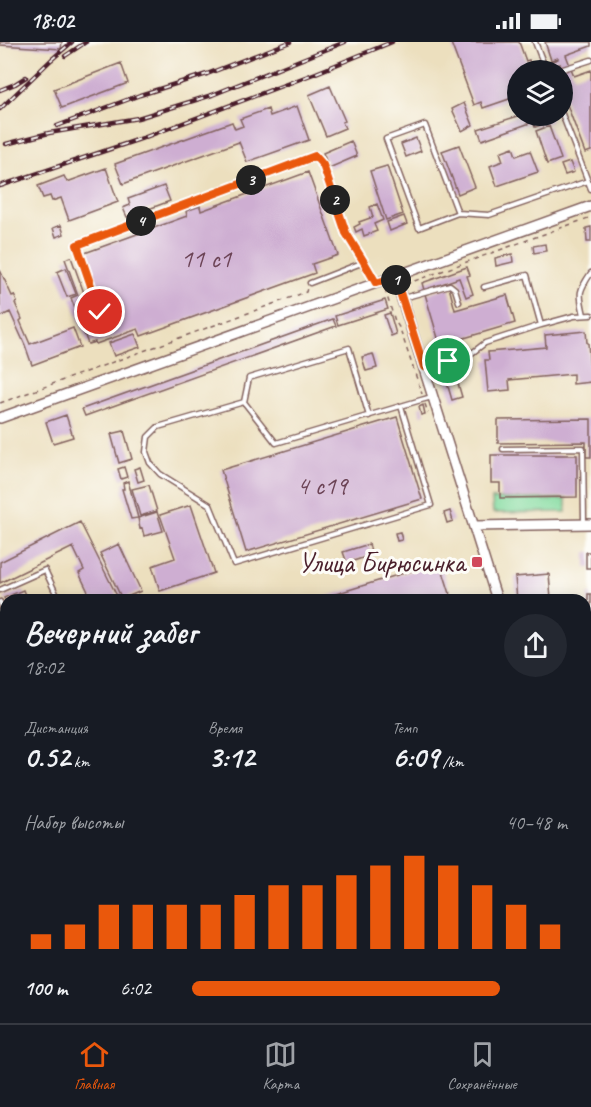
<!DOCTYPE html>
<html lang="ru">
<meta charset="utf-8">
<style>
body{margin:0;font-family:Caveat,sans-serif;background:#242831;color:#f1f3f6;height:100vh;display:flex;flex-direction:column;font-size:22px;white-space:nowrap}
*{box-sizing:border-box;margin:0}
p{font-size:20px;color:#9ea1a6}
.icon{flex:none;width:33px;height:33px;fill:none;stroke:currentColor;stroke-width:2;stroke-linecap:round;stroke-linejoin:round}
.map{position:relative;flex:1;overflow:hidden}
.side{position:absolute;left:0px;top:552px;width:591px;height:429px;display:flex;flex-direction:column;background:#171b24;border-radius:18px 18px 0 0;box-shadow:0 3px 15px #0003}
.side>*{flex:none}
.fabs{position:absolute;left:507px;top:18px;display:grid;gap:12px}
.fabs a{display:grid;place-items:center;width:66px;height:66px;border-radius:50%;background:#171b24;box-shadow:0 3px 15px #0003;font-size:30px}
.pin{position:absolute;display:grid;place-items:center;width:51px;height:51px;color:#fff;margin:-26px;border:3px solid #fff;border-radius:50%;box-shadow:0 2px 6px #0007}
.km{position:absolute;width:30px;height:30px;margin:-15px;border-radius:50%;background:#222;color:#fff;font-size:16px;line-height:30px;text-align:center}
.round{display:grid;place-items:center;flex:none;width:63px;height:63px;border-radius:32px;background:#242831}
.summary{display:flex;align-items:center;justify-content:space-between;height:102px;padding:0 24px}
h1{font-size:33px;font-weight:800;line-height:45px}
.figures{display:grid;grid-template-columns:repeat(3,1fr);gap:9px;height:102px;padding:6px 24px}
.figures div{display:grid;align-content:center}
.figures b{font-size:30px;font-weight:800}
.figures small{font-size:16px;font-weight:400}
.figures p{font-size:16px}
.chart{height:168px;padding:12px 24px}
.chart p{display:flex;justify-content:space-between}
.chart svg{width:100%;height:108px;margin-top:6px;stroke:#ea580c;stroke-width:6}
ul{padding:0 24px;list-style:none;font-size:20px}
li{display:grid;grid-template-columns:96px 72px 1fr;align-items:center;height:45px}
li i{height:15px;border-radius:8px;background:#ea580c}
.status{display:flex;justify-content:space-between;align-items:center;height:42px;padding:0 30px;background:#171b24;direction:ltr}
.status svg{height:16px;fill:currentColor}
.tabs{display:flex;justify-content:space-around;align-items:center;height:84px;border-top:2px solid #363941;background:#171b24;font-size:16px;color:#9ea1a6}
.tabs a{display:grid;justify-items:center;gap:3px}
.tabs .current{color:#ea580c}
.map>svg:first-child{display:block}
</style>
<div class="status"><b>18:02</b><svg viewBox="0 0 49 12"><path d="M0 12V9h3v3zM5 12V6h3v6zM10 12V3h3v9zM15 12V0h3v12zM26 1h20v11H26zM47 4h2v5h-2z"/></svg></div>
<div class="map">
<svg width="591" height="981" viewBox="0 0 591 981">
<defs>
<pattern id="grass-tufts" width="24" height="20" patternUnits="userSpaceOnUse" patternTransform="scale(1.5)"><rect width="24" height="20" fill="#85dca1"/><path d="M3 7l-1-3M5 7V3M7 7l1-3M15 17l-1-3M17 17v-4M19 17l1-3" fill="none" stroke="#74bc8b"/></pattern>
</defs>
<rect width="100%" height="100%" fill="#fdfcf7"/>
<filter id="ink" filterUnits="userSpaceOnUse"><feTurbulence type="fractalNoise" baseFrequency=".0167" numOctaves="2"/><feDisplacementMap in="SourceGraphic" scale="12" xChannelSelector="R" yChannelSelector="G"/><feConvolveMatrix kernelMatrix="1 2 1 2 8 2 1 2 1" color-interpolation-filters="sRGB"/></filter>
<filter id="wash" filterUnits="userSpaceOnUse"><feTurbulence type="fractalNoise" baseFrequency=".008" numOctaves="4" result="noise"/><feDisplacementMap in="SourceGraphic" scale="24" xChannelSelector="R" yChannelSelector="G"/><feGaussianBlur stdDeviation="1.35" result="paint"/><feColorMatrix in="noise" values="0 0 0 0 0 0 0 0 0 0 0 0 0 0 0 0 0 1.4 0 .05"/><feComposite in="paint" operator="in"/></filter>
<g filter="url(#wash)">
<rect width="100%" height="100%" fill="#ecdfbe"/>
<!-- grass -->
<path fill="url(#grass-tufts)" stroke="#687e66" stroke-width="1.5" d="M492 457H566V470L493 471Z"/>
<g id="blocks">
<!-- building -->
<path fill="#ceaed2" d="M0 0H62L61 7 0 3Z
M453 0H519L526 19 529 18 532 26 558 17V16L551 18 545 0H591V4L566 13 574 34 591 28V109L585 111 562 49V38L565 37 560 22 541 28H518V54L483 66 481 60 474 63 451 1Z
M121 21 128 41 62 66 54 47Z
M330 44 345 79 342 80 345 86 326 94 309 53Z
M464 61 473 83 462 89 452 67Z
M297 64 309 98 247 120 239 100 123 142 115 122 232 80 235 87 243 84 240 77 268 67 270 74Z
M518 74H549L551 80 535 85 533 80 482 98 478 87Z
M549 84 561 117 547 122 536 89Z
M416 96 421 109 406 115 401 102Z
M351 99 357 114 329 126 323 111Z
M459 103 475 145 458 152 442 109Z
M513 105 516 114 530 109 538 130 497 144 490 124 503 119 500 110Z
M570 120 574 130 565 133 561 123Z
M387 124 403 172 386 178 370 129Z
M106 126 118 160 69 178 61 156 52 159 50 154 43 156 38 144 64 134 67 140Z
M308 130 338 213 312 222 315 231 141 294 138 287 96 302 95 300 88 302 71 256 78 253 65 217 71 215 92 273 86 275 88 281 105 275 82 212 187 174 186 169 200 164 201 169Z
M164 144 170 159 127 175 123 166 130 163 128 157Z
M377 162 383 178 374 182 377 189 364 194 362 187 356 190 354 185 360 182 359 180 373 175 370 165Z
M404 174 407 182 390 189 387 180Z
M61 183 64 192 56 195 53 186Z
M591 185V200H587L586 186Z
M545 202 546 209 534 211 533 204Z
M512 212 513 220 496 224 495 216Z
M467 225 470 233 467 234 473 252 466 255 459 236 424 248 422 241Z
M66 226 76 252 67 255 57 230Z
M0 228 12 254 14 253 17 260 15 261 22 277 20 279 30 302 73 286 80 305 32 323 25 303 10 270 0 275Z
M449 245 455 268 507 253 515 281 454 299 457 309 443 313 425 252Z
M385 258 388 267 338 283 335 274Z
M390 271 396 292 391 294 384 273Z
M333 277 336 284 85 374 82 367Z
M586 289 587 301H588L591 340 573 342V332L509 338 510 348 488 350 485 318H489L488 310 546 305 545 293Z
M135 292 140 305 114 314 109 301Z
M373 312 377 326 366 329 362 315Z
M452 321 462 355 452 358 442 324Z
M423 363 425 372 421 373 419 365Z
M66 373 73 395 53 401 46 380Z
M397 375 422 457 246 510 221 428Z
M591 377V415H586V400L498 401V378Z
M124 389 132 417 119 421 111 392Z
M491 413H577V455L500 456V441H491Z
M124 425 127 435 121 437 118 427Z
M140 425 144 438 138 440 134 427Z
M128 439 138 476 131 477 122 447H124L123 441Z
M149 443 157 469 140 474 132 447Z
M191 463 214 531 160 549 152 524 175 516 160 473Z
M450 469 453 479 447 481 444 471Z
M157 470 163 489 144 494 142 486 140 487 138 476Z
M80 480 119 558H92L79 531 84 528 73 505 0 541V520Z
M400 490 402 498 397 499 395 491Z
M119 502 141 549 122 557 100 511Z
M369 502 372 513 347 521 343 510Z
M586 510H591V526H586Z
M440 520 452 558H319V557Z
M549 532 551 557 517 558 515 535Z
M23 548 27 558H5L4 556Z
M588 552H591V564L588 565Z
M0 576 6 590V614L0 617Z
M585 576H591V585H585Z
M585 593H591V611H585Z
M585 617H591V623H585Z
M585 628H591V637H585Z
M0 655 6 668V708L1 710 0 707Z
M585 667H591V723H585Z
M586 735H591V755H586Z
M585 779H591V797H585Z
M0 901 6 913V975H35L38 981H0Z
M105 975H128L131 981H108Z
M152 975H299L287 981H155Z"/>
</g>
</g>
<g filter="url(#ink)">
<use href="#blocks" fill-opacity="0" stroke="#83625e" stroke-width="1.5"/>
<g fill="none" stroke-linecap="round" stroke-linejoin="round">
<!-- lane casing -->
<g stroke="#83625e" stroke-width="7">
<path id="lane" d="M535 0 546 28
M560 28 591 18
M562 72 591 147
M458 171 425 83 386 97 419 186 458 171 489 173 588 139
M310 241 364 220 375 240
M484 245 527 233 541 283
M403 256 450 243 455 247 459 260
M100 270 77 203 315 114 323 123 346 191 364 220
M584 273C579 251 578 250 591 231
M425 325 472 311 485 301 541 283 574 274 591 273
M244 360 249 336 349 306 369 374
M401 364 431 463 234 522 210 463 160 432 150 421 146 410 148 395 158 385 244 360 276 401 421 358 432 355
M503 407 583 406 584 481
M0 548 45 528 59 558
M0 560 6 574
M0 627 6 624
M0 726 6 724
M0 855 6 852
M142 975 145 981
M359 981 371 975"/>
</g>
<!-- secondary casing -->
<g stroke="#83625e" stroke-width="12">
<path id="secondary" d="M395 235 497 558
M0 376 591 164
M475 484 591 482
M0 822 6 835
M585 852 591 871
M585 946 591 943
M73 975 76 981
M515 981 527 975"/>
</g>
<!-- path -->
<path stroke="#83625e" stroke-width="1.5" stroke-dasharray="4.5 4.5" stroke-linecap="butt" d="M406 242 591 175
M385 248 395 279 400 287 422 352
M0 361 306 250 307 246
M425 362 428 371
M0 778 6 790
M585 814 591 833
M0 872 6 885
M586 878 591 894
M585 959 591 956
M48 975 51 981
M95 975 98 981
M547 981 557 975"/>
<!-- lane -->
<use href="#lane" stroke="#fff" stroke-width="4"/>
<!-- secondary -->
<use href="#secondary" stroke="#fff" stroke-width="9"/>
<!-- rail casing -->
<g stroke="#4a1f2b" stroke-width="4.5">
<path id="rail" d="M65 14 86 0
M0 48 15 42 26 35
M0 67 51 18 72 0
M57 84 140 53 207 32 290 0
M6 102 49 91 138 76 212 53 345 0
M0 144 143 96 316 31 392 0"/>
</g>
<!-- rail -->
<use href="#rail" stroke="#fdfcf7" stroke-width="2" stroke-dasharray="7" stroke-linecap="butt"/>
</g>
</g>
<g fill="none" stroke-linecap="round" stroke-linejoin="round" filter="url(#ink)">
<!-- route casing -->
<g stroke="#fff" stroke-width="12">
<path id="route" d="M100 270 77 203 315 114 323 123 346 191 364 220 376 241 395 235 424 325 448 319"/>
</g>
<!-- route -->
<use href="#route" stroke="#ea580c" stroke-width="8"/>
</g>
<!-- markers -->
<rect fill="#d1495b" stroke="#fdfcf7" stroke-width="2" x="471" y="514" width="12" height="12" rx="3"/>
<g text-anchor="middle" stroke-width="6" stroke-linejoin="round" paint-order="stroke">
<!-- number labels -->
<g font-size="26" fill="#6b4355">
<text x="206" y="225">11 с1</text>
<text x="322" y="452">4 с19</text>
</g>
<!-- poi labels -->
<g font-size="28" fill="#4a1f2b" stroke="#fdfcf7" text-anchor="end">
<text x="465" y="530">Улица Бирюсинка</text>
</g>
</g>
</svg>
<div class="fabs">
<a><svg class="icon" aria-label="layers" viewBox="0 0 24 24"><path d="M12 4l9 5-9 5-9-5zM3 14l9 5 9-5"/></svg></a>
</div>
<div class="pin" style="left:448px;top:319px;background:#1e9e55"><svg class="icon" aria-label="arrive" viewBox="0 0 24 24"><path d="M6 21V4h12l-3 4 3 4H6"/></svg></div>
<div class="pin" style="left:100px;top:270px;background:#d93025"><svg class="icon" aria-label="check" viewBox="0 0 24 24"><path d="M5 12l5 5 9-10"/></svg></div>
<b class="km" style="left:396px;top:238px">1</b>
<b class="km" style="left:335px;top:158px">2</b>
<b class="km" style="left:251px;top:138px">3</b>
<b class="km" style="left:141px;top:179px">4</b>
<section class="side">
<div class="summary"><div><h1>Вечерний забег</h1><p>18:02</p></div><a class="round"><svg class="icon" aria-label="share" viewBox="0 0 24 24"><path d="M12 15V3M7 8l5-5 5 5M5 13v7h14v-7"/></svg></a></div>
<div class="figures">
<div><p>Дистанция</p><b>0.52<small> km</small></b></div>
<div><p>Время</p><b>3:12</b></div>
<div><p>Темп</p><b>6:09<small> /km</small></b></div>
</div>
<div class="chart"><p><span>Набор высоты</span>40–48 m</p>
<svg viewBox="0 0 160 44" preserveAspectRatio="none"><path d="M5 44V38M15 44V34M25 44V26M35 44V26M45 44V26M55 44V26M65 44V22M75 44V18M85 44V18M95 44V14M105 44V10M115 44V6M125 44V10M135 44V18M145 44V26M155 44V34"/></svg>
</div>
<ul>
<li><b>100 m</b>6:02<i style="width:82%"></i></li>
</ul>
</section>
</div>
<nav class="tabs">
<a class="current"><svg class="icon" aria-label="home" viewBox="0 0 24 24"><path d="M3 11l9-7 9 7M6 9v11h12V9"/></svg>Главная</a>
<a><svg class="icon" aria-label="map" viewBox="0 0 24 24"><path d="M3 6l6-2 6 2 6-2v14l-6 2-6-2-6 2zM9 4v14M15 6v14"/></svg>Карта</a>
<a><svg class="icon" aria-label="saved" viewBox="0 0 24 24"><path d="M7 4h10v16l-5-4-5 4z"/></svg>Сохранённые</a>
</nav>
